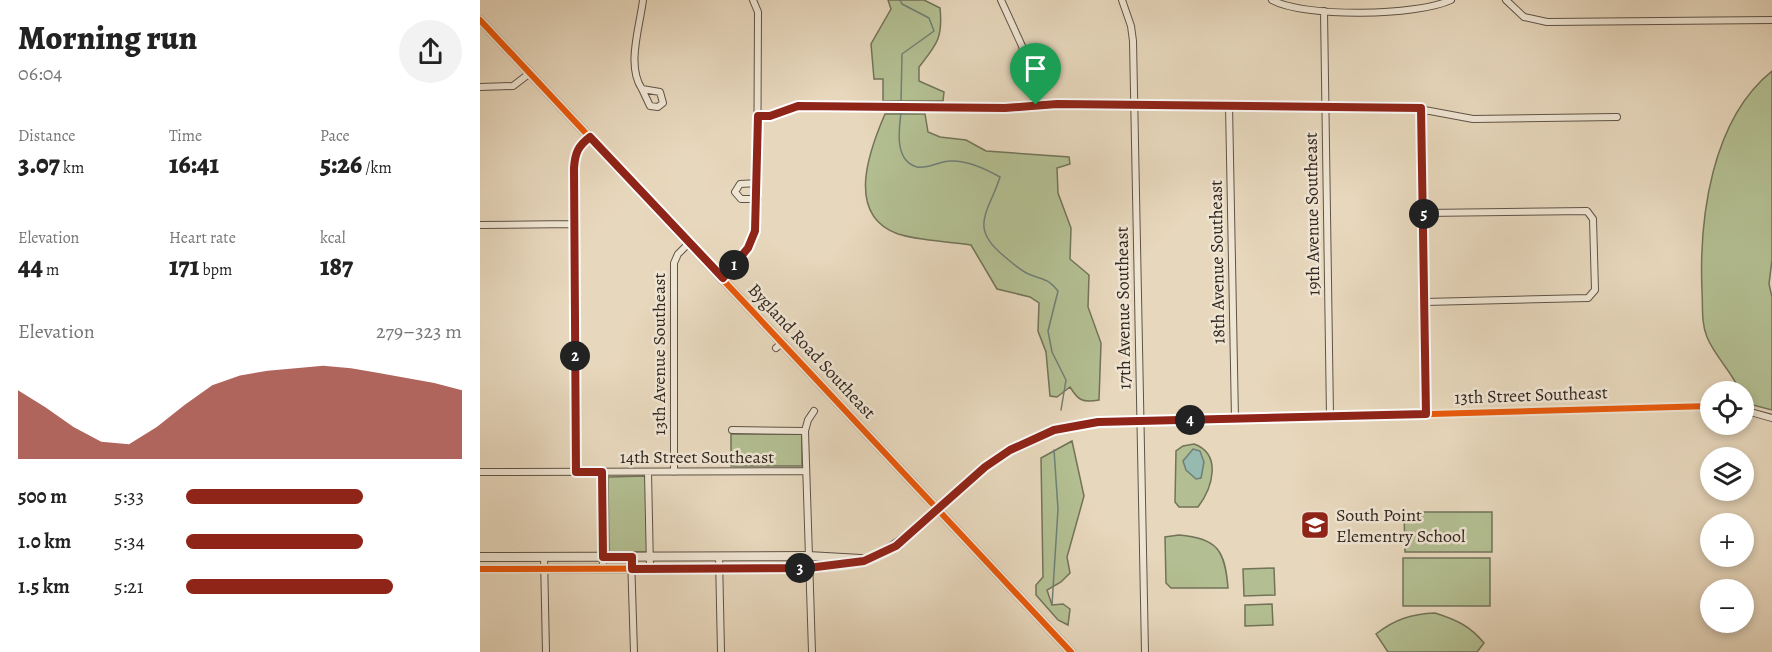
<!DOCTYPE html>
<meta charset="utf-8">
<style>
body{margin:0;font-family:Alegreya,serif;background:#f2f2f2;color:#222;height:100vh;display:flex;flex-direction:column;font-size:22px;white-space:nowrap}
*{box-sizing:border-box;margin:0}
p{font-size:20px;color:#767676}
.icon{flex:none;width:33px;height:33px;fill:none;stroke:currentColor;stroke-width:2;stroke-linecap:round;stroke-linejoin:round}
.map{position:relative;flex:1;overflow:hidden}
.drawer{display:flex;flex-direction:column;background:#fff;width:480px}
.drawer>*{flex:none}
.tools{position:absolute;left:1220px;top:381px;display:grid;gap:12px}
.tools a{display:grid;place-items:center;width:54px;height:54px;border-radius:50%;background:#fff;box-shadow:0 3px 9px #0003;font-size:30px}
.pin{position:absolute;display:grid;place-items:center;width:51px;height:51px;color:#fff;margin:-62px -26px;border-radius:50% 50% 50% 0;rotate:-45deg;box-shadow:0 0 6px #0007}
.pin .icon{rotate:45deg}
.km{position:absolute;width:30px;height:30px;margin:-15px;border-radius:50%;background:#222;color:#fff;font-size:16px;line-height:30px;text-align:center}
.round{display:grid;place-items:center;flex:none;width:63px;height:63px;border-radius:32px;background:#f2f2f2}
.head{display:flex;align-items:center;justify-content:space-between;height:102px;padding:0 18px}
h1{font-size:33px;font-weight:800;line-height:45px}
.figures{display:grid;grid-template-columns:repeat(3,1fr);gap:9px;height:102px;padding:6px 18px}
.figures div{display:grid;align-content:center}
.figures b{font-size:26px;font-weight:800}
.figures small{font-size:16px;font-weight:400}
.figures p{font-size:16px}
.chart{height:168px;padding:12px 18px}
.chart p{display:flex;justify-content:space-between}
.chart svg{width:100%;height:108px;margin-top:6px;fill:#8f2418;opacity:.7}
ul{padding:0 18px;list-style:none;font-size:20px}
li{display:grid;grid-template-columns:96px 72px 1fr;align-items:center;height:45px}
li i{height:15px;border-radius:8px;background:#8f2418}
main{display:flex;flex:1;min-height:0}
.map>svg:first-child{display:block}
</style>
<main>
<section class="drawer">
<div class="head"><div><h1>Morning run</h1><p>06:04</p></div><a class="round"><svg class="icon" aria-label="share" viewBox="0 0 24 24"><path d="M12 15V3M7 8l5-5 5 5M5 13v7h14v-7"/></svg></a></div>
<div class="figures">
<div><p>Distance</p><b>3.07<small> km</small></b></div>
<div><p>Time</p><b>16:41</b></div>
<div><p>Pace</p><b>5:26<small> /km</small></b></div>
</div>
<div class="figures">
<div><p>Elevation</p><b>44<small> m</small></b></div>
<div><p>Heart rate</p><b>171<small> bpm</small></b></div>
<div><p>kcal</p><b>187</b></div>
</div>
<div class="chart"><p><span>Elevation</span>279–323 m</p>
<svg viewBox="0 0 160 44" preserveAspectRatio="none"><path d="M0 44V16L10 23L20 31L30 37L40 38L50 31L60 22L70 14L80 10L90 8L100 7L110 6L120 7L130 9L140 11L150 13L160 16V44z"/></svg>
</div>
<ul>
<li><b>500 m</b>5:33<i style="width:64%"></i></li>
<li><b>1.0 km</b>5:34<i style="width:64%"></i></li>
<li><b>1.5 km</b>5:21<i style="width:75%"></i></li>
</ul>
</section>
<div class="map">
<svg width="1292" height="652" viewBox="0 0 1292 652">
<rect width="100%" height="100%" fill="#e7d7bc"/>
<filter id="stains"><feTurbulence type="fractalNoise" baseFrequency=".00333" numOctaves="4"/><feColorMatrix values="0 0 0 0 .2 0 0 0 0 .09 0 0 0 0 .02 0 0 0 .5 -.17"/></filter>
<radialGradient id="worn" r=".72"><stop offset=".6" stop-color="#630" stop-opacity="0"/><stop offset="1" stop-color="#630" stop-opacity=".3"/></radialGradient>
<!-- green -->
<path fill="#b3bf92" stroke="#727359" stroke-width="1.5" d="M408 0H444L460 8C463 38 457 44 439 67V81L464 92 463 101H403V79H394L391 44 411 9Z
M1292 71V260L1289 284 1292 297V410L1265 403 1263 392 1260 391C1252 372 1234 355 1227 337 1221 323 1223 306 1222 291 1219 219 1231 120 1292 71Z
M405 114H445L448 132 460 137 486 140 506 151 589 157 590 164 577 168 578 193 591 228 590 259 609 275 608 307 621 343 619 400C602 403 598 400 590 387L577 397 570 396 566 352 558 331 559 303 550 297 517 289 491 245C468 241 440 241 418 234 365 215 389 151 405 114Z
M251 434H322V466H251Z
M592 441 604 496 587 557 590 573 581 582 567 590 572 605 583 604 590 609 588 625 578 620 556 595V585L563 577 561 458Z
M714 444C742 454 733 487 718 507H699L695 502 696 451 703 446Z
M167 476 169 552H129L128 477Z
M924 512H1012V552H925Z
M699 535C738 538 745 551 748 588H691L686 583 685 537Z
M923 558H1010V606H923Z
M794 568 795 595 764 596 763 569Z
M792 604 793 625 765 626V605Z
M955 613C977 620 990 626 1004 643L997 652H908L896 634C915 619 932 614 955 613Z"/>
<!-- water -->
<path fill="#97bab0" stroke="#6f7f76" stroke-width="1.5" d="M713 449 720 451 724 462 721 478 716 479 706 470 703 461Z"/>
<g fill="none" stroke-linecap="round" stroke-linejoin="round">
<!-- stream -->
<path stroke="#6f7f76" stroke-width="1.5" d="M420 0 422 4 449 18 454 31 422 54 421 102
M421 113C419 129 414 161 437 167 448 169 460 161 470 161 486 160 506 169 520 177 509 212 488 227 524 256 532 263 542 272 551 275 564 280 569 279 578 291L568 331 572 352 586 380 581 410
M572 605 578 509 574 450"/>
<!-- minor casing -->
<g stroke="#5f5347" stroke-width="8">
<path id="minor" d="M521 0 542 46 556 105
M642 0 651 26 653 41 665 652
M792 0C825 18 937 16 971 0
M1026 0 1044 17 1067 22 1292 20
M844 11 850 416
M0 87 33 86 50 73
M162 89C146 66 160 26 163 0
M162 89 180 92 183 103 178 107 170 106Z
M749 105 755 419
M941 108 946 413
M278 116H290L318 107 525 108 577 104 923 106 993 119 1137 117
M278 199H261L255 192 260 184 278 183
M944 213 1107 211 1113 219 1115 290 1108 298 945 302
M0 225 94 224
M243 278 268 248 277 222 278 12 273 0
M296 348 303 342
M1263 410 1292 418
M252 430 325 431
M0 472 326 471
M96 472 95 169 96 153 110 137
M122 472 123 569
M168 472 170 568
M194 472V263L198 254 210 242
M458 508C501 468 545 435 603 424L1230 406
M239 556 241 652
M64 557 66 652
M151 557 154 652
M332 652 325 431 328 420 334 411"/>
</g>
<!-- tertiary casing -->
<g stroke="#5f5347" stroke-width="10">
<path id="tertiary" d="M0 20 591 652
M0 557 328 556 381 559
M0 569 328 568C395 565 410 552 458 508"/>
</g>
<!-- minor -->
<use href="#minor" stroke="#efe5d3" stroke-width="6"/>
<!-- tertiary -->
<use href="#tertiary" stroke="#efe5d3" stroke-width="8"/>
<!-- cycleway casing -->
<g stroke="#efe5d3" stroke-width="10">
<path id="cycleway" d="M0 20 591 652
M0 569 328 568C355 567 381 566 405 553 426 542 444 521 461 505 503 466 546 434 603 424L1230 406"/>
</g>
<!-- cycleway -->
<use href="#cycleway" stroke="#e8590c" stroke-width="6"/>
</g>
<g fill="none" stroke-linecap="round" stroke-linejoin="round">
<!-- route casing -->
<g stroke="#fff" stroke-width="12">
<path id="route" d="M577 104 941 108 946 414 618 422 574 430 530 450 505 467 416 546 384 561 328 568 152 569V557H123L122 472H96L94 168C95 153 98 146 110 137L243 278 268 248 275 231 278 116H290L318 106 525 108Z"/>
</g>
<!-- route -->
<use href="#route" stroke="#8f2418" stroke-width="8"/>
</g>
<!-- icons -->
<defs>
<g id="school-square" transform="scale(1.5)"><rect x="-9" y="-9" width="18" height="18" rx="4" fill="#8f2418" stroke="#efe5d3"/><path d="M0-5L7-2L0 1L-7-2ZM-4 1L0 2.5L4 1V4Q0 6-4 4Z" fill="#fff"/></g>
</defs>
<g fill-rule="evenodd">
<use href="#school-square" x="835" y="525"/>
</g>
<g text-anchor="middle" stroke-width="5" stroke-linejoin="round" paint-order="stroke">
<!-- street labels -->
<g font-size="18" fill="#322720" stroke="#efe5d3">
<text transform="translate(832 214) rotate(-91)" y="6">19th Avenue Southeast</text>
<text transform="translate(737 262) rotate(-91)" y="6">18th Avenue Southeast</text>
<text transform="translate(643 308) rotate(-91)" y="6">17th Avenue Southeast</text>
<text transform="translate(332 351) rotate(47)" y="6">Bygland Road Southeast</text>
<text transform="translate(179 354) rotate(-90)" y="6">13th Avenue Southeast</text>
<text transform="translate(1051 395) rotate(-2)" y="6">13th Street Southeast</text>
<text x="217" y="463">14th Street Southeast</text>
</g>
<!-- poi labels -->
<g font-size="18" fill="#322720" stroke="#efe5d3" text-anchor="start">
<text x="856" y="521">South Point<tspan x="856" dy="21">Elementry School</tspan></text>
</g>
</g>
<rect width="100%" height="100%" filter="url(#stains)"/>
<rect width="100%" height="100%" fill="url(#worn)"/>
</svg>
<div class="tools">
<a><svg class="icon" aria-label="locate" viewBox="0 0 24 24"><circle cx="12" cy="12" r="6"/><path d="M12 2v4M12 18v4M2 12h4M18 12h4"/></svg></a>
<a><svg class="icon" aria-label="layers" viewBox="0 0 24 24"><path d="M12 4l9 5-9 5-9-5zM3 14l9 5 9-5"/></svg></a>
<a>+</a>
<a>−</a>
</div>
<div class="pin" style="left:556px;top:105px;background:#1e9e55"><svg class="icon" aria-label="arrive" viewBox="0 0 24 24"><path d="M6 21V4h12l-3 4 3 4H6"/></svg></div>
<b class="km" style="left:254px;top:265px">1</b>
<b class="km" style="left:95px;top:356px">2</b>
<b class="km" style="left:320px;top:568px">3</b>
<b class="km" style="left:710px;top:420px">4</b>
<b class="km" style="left:944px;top:214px">5</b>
</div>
</main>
